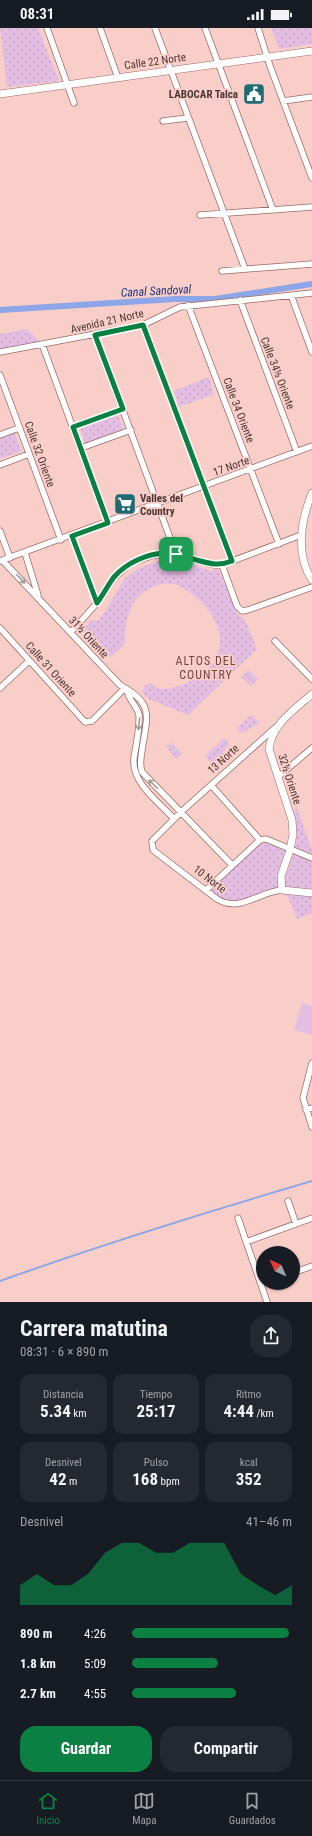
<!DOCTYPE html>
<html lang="es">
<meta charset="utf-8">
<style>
body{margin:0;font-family:"Roboto Condensed",sans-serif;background:#242831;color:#f1f3f6;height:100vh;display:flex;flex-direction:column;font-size:15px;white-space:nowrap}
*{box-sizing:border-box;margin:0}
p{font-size:13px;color:#9ea1a6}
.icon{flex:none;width:22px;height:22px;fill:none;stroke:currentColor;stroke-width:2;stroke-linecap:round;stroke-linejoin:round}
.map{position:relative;height:1274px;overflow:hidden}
.sheet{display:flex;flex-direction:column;background:#171b24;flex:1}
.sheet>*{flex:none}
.needle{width:26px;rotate:315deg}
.fabs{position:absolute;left:256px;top:1218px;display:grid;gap:8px}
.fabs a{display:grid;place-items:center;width:44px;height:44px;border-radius:50%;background:#171b24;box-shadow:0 1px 3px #0004;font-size:20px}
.pin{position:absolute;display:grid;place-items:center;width:34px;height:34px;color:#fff;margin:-17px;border-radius:8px;box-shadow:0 2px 6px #0006}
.round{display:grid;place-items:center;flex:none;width:42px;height:42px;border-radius:16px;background:#242831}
.overview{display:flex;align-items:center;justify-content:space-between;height:68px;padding:0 20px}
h1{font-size:22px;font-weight:700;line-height:30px}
.metrics{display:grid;grid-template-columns:repeat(3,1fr);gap:6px;height:68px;padding:4px 20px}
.metrics div{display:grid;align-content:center;border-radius:10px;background:#242831;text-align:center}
.metrics b{font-size:17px;font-weight:700}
.metrics small{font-size:11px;font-weight:400}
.metrics p{font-size:11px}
.chart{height:112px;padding:8px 20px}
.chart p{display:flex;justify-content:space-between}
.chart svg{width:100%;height:72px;margin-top:4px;fill:#0b8043;opacity:.7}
.button{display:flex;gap:8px;margin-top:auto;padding:8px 20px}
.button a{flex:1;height:46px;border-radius:16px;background:#0b8043;color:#fff;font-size:16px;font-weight:700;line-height:46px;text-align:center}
.button a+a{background:#242831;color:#f1f3f6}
ul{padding:0 20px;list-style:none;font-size:13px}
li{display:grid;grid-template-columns:64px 48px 1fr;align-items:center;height:30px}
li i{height:10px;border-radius:5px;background:#0b8043}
.status{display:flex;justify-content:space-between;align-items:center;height:28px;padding:0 20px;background:#171b24;direction:ltr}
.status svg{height:11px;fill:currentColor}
.menu{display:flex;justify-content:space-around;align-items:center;height:56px;border-top:1px solid #363941;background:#171b24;font-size:11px;color:#9ea1a6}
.menu a{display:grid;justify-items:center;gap:2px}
.menu .active{color:#0b8043}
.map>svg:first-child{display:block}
</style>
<div class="status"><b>08:31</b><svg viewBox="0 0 49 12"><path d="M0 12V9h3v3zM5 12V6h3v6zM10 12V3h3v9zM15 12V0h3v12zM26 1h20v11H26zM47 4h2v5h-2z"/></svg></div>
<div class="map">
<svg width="312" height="1274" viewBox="0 0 312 1274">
<defs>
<pattern id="grass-dots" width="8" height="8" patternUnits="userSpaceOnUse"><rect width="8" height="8" fill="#e3bde2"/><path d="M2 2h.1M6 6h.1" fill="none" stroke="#c4a3c2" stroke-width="1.8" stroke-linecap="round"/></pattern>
</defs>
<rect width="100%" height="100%" fill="#f9cec9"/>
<!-- grass -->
<path fill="url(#grass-dots)" d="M0 0H38L59 53 7 59Z
M271 0H312V16L279 21Z
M27 301 40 314 0 321V306Z
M209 349 214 366 179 379 174 363Z
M118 386 124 402 85 416 80 400Z
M14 403 21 423 0 431V409Z
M175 531 211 543 218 541 237 585 245 592 257 621 188 687 149 671 142 664 145 658 151 655C158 664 169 661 179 658 222 644 234 607 201 574 193 567 184 558 173 556 163 554 152 558 144 564 130 574 128 587 125 603 125 607 125 613 124 616 121 620 114 625 111 629L105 626 81 603 93 591 96 594 105 584 125 550 137 541 158 533Z
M248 642 258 651 251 658 241 649Z
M251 687 260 695 241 705 237 700Z
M224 710 229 716 214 737 205 728Z
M171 715 182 726 176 731 166 719Z
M296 777 312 822V885L297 891 287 867 283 868C282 847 293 833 296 814 298 801 292 789 296 777Z
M267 813 287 823 280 861C274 859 268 862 262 864 235 876 233 880 209 861L261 814Z"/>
<!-- garden -->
<path fill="#e3bde2" d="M302 975 312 978V1007L294 1002Z"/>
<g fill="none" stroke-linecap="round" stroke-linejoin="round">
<!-- stream -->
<path stroke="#8ca6e7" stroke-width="2" d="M0 1253C103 1216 207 1184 312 1153"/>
<!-- canal -->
<path stroke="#8ca6e7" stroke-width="6" d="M0 282 175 271H215L312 256"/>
<!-- minor casing -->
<g stroke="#9a6b66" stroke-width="7">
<path id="minor" d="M47 0 74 75
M100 0 118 50
M155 0 245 241
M205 0 273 182
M258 0 270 38 312 150
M283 73 312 69
M163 93 188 90
M200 187 312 179
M222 243 312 236
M291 267 312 324
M240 272 297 424
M188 277 279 516
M143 297 232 533
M95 307 176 526
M42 316 108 495
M0 324 143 297 180 279 312 265
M0 347 61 512
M73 399 123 381
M0 407 19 400
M81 420 131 402
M0 437 29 426
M0 503 10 530
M72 508 97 575
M25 525 38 567
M0 533 312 418
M3 533 120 657C155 676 147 688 142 722 141 730 139 736 142 744L232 837
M222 537 237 578 242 583 248 582 312 559
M0 600 85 694 92 693 125 660
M71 604 97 575 114 550 131 535 151 528 167 525 215 537H222L301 507
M275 613 312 651
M0 660 29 633
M127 661C127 671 137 677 139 687 140 701 136 716 134 730 131 755 159 774 174 791
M276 699 181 784 152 813 153 822 217 871C240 885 258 864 282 862
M278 749 312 720
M211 757 260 812
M206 862 260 812 266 811 312 830
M312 1035 303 1070 312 1099
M306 1082 312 1080
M288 1173 296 1196
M238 1190 267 1274
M246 1214 312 1190
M293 1245 312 1238"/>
</g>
<!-- tertiary casing -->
<g stroke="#9a6b66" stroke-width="8">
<path id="tertiary" d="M0 66 312 23
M312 465C301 492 295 526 312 552
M312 666C294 682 272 696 269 721L292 792 293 806 290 822 281 848 282 862 312 865"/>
</g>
<!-- minor -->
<use href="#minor" stroke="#fff" stroke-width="5.5"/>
<!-- tertiary -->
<use href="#tertiary" stroke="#fff" stroke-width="7"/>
</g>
<!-- one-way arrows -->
<defs><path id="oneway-shaft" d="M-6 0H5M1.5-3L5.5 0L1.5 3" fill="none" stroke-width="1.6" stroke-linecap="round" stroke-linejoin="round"/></defs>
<g stroke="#a59a99">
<use href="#oneway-shaft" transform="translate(21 551) rotate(46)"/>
<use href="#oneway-shaft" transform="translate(139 696) rotate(96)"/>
<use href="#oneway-shaft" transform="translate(153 756) rotate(-136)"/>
</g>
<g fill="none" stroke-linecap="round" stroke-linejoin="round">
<!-- route casing -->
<g stroke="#fff" stroke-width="8">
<path id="route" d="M143 297 232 533C217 539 208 535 193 531 184 528 176 525 166 525 148 525 126 535 114 549 108 557 103 567 97 575L72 508 108 495 73 399 123 381 95 307Z"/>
</g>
<!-- route -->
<use href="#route" stroke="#0b8043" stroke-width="5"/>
</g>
<!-- icons -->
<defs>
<g id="civic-square" transform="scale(1.15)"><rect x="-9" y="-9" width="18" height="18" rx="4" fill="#206a73" stroke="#f9cec9"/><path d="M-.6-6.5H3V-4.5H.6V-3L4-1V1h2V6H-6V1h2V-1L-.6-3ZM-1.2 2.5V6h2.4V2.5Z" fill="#fff"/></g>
<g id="supermarket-square" transform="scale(1.15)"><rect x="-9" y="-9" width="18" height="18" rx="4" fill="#206a73" stroke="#f9cec9"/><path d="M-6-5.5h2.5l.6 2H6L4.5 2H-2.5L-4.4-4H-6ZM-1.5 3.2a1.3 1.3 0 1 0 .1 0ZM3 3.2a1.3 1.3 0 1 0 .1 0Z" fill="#fff"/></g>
</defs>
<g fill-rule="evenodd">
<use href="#civic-square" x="254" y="66"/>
<use href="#supermarket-square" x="125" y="476"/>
</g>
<g text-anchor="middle" stroke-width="3.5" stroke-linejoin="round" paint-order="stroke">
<!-- street labels -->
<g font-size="11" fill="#4b3633" stroke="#f9cec9">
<text transform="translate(155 33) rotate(-8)" y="4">Calle 22 Norte</text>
<text transform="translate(107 293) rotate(-13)" y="4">Avenida 21 Norte</text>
<text transform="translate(278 345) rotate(69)" y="4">Calle 34½ Oriente</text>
<text transform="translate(239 382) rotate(69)" y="4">Calle 34 Oriente</text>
<text transform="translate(40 426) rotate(70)" y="4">Calle 32 Oriente</text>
<text transform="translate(231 438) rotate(-20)" y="4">17 Norte</text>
<text transform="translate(89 609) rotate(47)" y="4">31½ Oriente</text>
<text transform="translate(51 641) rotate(48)" y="4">Calle 31 Oriente</text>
<text transform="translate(223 731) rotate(-42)" y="4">13 Norte</text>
<text transform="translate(290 751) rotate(72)" y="4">32½ Oriente</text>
<text transform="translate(210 851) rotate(37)" y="4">10 Norte</text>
</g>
<!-- poi labels -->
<g font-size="11" font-weight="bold" fill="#4b3633" stroke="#f9cec9" text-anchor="end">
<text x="238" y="70">LABOCAR Talca</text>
<text x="140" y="474" text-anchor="start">Valles del<tspan x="140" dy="13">Country</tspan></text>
</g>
<!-- water labels -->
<g font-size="12" font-style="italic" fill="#1e357f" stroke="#f9cec9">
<text transform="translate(156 263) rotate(-3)" y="4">Canal Sandoval</text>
</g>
<!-- neighbourhood labels -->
<g font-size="12" letter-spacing="1" fill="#724641" stroke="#f9cec9">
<text x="206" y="637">ALTOS DEL<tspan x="206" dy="14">COUNTRY</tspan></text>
</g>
</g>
</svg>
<div class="fabs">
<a><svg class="needle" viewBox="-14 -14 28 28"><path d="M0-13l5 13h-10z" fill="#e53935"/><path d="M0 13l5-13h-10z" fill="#9ea1a6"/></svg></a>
</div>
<div class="pin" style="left:176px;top:526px;background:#1e9e55"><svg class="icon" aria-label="arrive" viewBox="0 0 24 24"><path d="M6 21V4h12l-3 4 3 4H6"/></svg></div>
</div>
<section class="sheet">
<div class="overview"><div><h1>Carrera matutina</h1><p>08:31 · 6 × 890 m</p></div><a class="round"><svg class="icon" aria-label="share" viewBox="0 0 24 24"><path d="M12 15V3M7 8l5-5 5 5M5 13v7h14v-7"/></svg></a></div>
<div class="metrics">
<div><p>Distancia</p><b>5.34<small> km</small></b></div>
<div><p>Tiempo</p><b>25:17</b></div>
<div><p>Ritmo</p><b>4:44<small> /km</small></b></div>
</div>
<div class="metrics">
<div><p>Desnivel</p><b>42<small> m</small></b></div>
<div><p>Pulso</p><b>168<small> bpm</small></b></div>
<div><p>kcal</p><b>352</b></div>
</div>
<div class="chart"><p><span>Desnivel</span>41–46 m</p>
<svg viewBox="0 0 160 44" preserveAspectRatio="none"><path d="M0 44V32L10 25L20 32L30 32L40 25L50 12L60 6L70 6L80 12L90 12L100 6L110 6L120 6L130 25L140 32L150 38L160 32V44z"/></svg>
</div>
<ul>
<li><b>890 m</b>4:26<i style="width:98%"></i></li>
<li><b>1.8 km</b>5:09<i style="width:54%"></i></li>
<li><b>2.7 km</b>4:55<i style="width:65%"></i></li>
</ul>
<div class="button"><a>Guardar</a><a>Compartir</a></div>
</section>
<nav class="menu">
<a class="active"><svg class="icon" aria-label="home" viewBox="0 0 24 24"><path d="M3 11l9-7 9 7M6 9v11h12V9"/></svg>Inicio</a>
<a><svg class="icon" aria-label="map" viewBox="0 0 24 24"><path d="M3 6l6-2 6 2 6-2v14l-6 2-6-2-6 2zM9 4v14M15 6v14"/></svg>Mapa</a>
<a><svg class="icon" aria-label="saved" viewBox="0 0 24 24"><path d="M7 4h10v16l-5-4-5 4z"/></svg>Guardados</a>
</nav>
